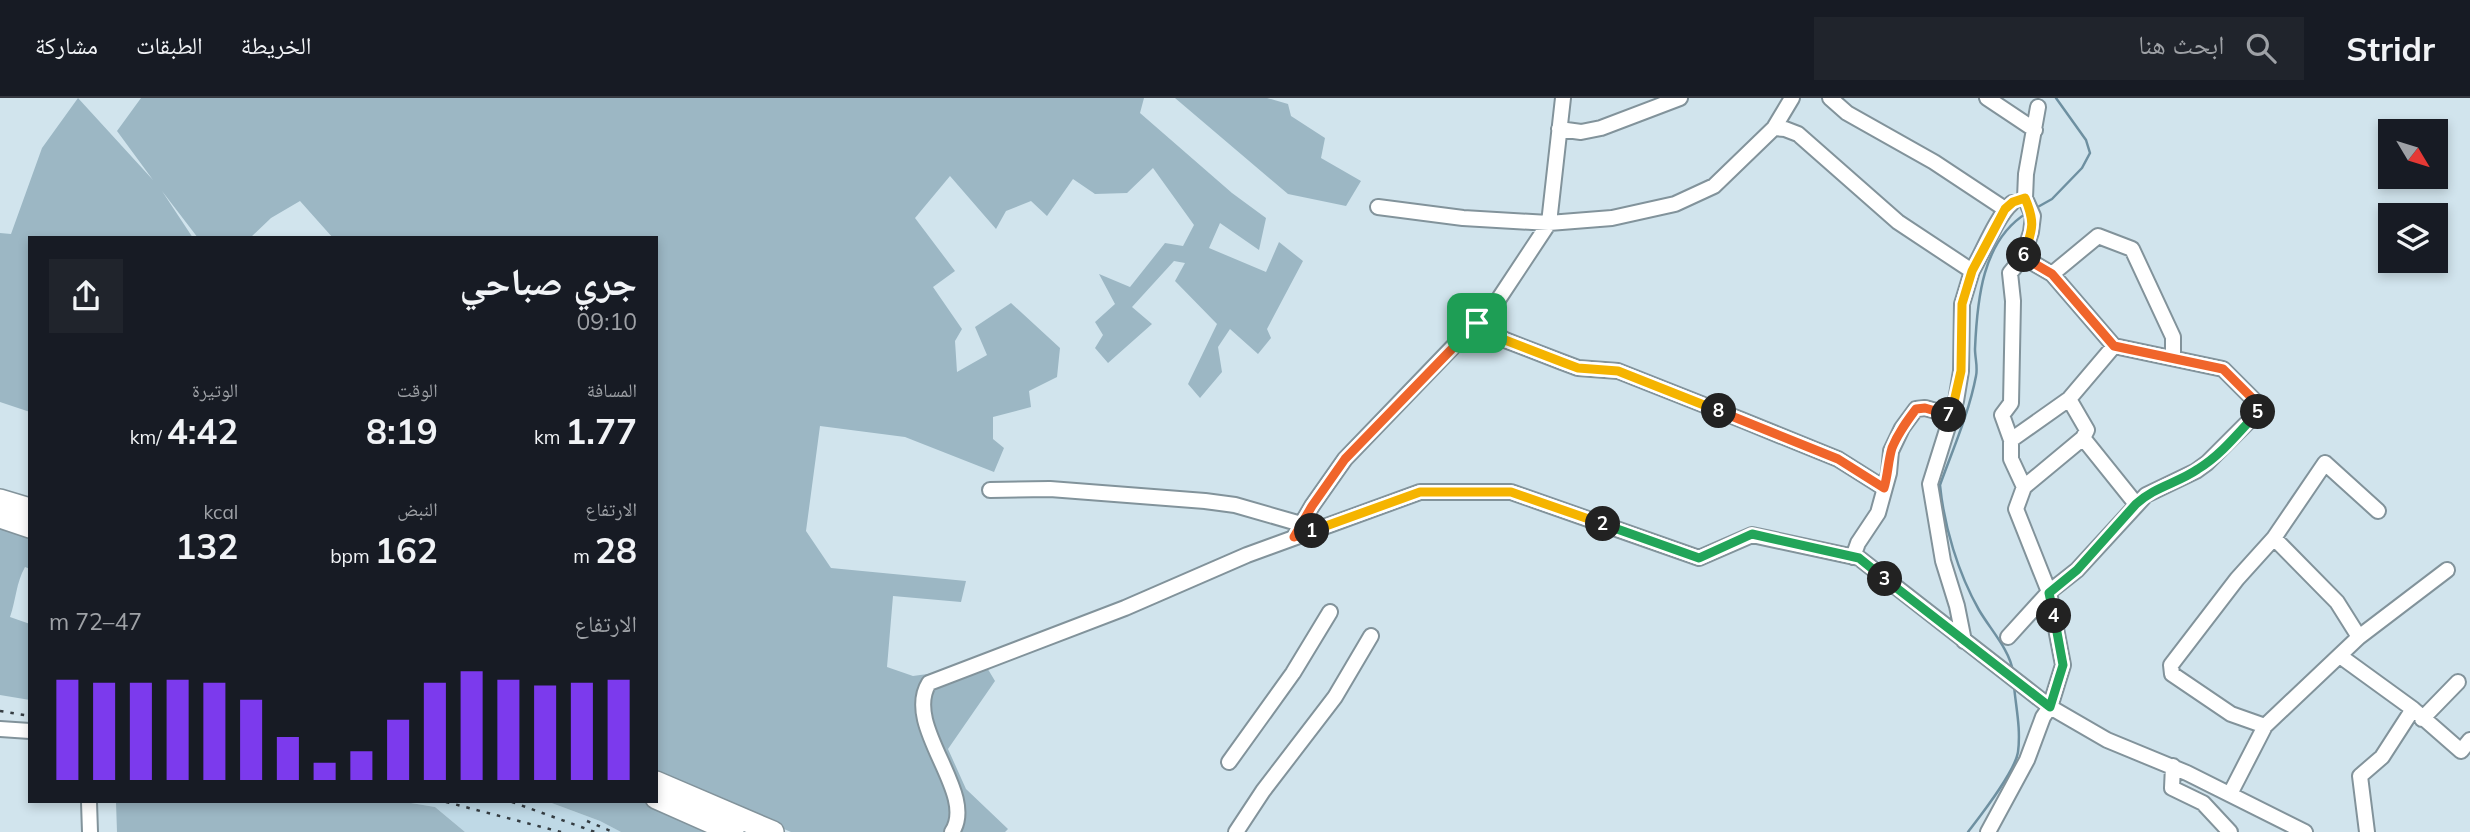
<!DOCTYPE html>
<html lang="ar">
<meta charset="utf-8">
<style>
body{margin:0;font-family:Mulish,"Noto Naskh Arabic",sans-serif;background:#20242c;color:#f1f3f6;direction:rtl;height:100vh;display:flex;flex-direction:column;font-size:26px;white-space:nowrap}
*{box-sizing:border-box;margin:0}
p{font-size:23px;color:#9ea1a6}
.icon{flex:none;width:38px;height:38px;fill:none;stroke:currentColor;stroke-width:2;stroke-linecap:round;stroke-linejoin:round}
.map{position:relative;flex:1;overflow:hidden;direction:ltr}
.drawer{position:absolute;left:28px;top:138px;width:630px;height:567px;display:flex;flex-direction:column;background:#171b24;border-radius:0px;box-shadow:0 4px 10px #0003;direction:rtl}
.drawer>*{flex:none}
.needle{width:46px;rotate:128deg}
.buttons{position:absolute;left:2378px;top:21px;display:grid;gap:14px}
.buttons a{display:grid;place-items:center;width:70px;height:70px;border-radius:0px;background:#171b24;box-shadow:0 4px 10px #0003;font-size:35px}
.pin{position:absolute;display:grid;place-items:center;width:60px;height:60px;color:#fff;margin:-30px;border-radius:14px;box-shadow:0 4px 10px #0006}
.km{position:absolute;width:35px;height:35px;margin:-18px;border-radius:50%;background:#222;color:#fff;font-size:19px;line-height:35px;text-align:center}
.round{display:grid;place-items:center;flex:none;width:74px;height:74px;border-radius:0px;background:#20242c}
.overview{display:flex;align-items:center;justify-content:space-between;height:119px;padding:0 21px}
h1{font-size:38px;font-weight:700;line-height:52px}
.metrics{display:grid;grid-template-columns:repeat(3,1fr);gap:10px;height:119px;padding:7px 21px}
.metrics div{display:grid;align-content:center}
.metrics b{font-size:35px;font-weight:700}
.metrics small{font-size:19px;font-weight:400}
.metrics p{font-size:19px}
.chart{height:196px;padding:14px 21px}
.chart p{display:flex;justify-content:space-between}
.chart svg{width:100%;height:126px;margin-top:7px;stroke:#7c3aed;stroke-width:6}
header{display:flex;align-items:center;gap:42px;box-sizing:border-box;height:98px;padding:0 35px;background:#171b24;border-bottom:2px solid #363941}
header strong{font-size:33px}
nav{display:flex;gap:38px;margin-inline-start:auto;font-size:24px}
.search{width:490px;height:63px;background:#20242c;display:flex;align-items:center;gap:18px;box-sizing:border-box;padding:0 24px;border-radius:0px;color:#9ea1a6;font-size:26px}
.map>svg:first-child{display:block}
</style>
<header>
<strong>Stridr</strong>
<div class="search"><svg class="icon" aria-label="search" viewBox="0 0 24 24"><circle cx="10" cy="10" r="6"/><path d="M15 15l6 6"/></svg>ابحث هنا</div>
<nav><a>الخريطة</a><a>الطبقات</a><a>مشاركة</a></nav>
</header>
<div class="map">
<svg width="2470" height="734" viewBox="0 0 2470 734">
<rect width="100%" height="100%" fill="#d1e4ed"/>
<!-- built -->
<path fill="#bfd9e6" d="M405 704H549L600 723 621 734H465L435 709Z"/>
<!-- green -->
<path fill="#9cb7c4" d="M78 0 153 82 117 33 141 0H1144L1140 15 1232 95 1266 120 1259 152 1220 125 1209 150 1266 174 1279 144 1303 163 1267 231 1271 240 1258 256 1230 231 1218 249 1222 274 1200 300 1188 286 1217 226 1175 183 1185 165 1174 163 1132 209 1152 226 1108 265 1095 250 1103 237 1095 224 1115 206 1099 176 1130 189 1165 145 1183 148 1194 127 1153 70 1127 95 1095 96 1073 81 1047 118 1031 103 1006 113 996 131 950 78 915 120 955 173 933 189 962 231 955 243 957 274 987 257 975 229 1011 205 1060 250 1057 279 1029 293 1031 309 993 319V341L1004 350 994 374 905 339 820 328 806 433 831 470 966 483 961 504 893 498 887 569 913 578 986 568 995 583 948 651 966 691 1008 731 1005 734H791L656 676V140H333L300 103 271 120 250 140H198L162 93 193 140H30V314L0 304V135L11 136 42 50Z
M1175 0H1267L1288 6 1291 18 1325 40 1321 60 1361 83 1346 108 1288 96Z
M0 425 30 434V471L25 469C16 485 16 502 10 519L30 526V602L0 597Z
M116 704H405L435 709 465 734H117Z
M549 704H656L727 734H621L600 723Z"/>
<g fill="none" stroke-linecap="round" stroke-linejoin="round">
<!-- stream -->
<path stroke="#6e90a1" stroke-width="2.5" d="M2036 110 2052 101 2082 70 2090 55 2086 42 2056 0
M2013 574C2010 552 1990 531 1979 512 1958 475 1944 428 1940 387 1953 351 1969 315 1976 278 1978 269 1975 260 1975 251 1977 203 1982 142 2027 115
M1968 734C1981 717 2015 674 2018 654 2021 631 2016 610 2014 588"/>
<!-- minor casing -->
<g stroke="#82939b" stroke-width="18">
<path id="minor" d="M1830 0 1847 15 1934 64 2005 111
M1987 0 2035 32
M1774 30 1785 31 1798 36 1898 124 1972 173 1962 206 1961 273 1956 303 1930 386 1943 463 1957 508 1964 543
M1559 31 1581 34 1601 30 1680 0
M1378 109 1463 120 1549 125 1612 120 1675 106 1714 88 1774 30 1792 0
M2023 159 2031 134 2033 118 2025 100 2026 76 2038 9
M1972 173C1983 154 1997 118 2012 105
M1477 225 1505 242 1562 264 1578 270 1618 273 1742 322 1838 361 1884 390
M2083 340 2136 406
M2011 342 2069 301 2114 248 2052 176 2098 138 2132 151 2173 239V260
M2024 389 2083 340 2087 332 2069 301
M990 392 1050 391 1205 403 1235 407 1301 426 1309 431
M1294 439 1312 408 1345 361 1498 202 1549 125 1563 0
M2274 440 2337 504 2359 539
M1853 459 1858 445 1878 415 1889 375 1891 353 1902 330 1916 311 1925 310 1951 317
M2008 539 2049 494 2077 472 2146 397 2196 373 2207 365 2262 310 2223 271 2114 248
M2340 558 2413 611 2461 653 2470 642
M2422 621 2458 584
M2265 628 2231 616 2172 576 2171 567 2237 481 2274 440 2325 365 2378 413
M0 631 30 633
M1229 664 1293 575 1330 514
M2173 668 2172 690 2203 705 2230 734
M2230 696 2265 628 2359 539 2447 472
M89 704 90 734
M952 734C978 695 902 628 929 585L1125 510 1247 457 1420 394H1511L1699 460 1752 437 1859 460 2050 609 2107 642 2187 675 2305 734
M1236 734 1263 693 1335 599 1371 538
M1988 734 2027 662 2043 619 2050 609 2063 567 2049 494 2016 411 2024 389 2011 361V342L2002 317 2011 305 2013 203 2010 175 2023 159 2052 176
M2367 734 2360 678 2382 659 2413 611"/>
</g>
<!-- highway casing -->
<g stroke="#82939b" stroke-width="24">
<path id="highway" d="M0 402 30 411
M0 419 30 429
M656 684 773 734
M656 700 733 734"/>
</g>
<!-- minor -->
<use href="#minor" stroke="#fff" stroke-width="14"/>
<!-- highway -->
<use href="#highway" stroke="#fff" stroke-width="21"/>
<!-- rail -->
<path stroke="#343c41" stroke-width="2.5" stroke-dasharray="3.5 7" stroke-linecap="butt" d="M0 613 30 618
M446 704 561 734
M512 704 595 734
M587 723 613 734"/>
</g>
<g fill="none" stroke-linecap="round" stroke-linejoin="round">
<!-- split-1 casing -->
<g stroke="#fff" stroke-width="14">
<path id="split-1" d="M1312 433 1294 439 1312 408 1345 361 1477 225"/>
</g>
<!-- split-2 casing -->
<g stroke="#fff" stroke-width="14">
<path id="split-2" d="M1312 433 1420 394H1511L1603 426"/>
</g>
<!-- split-3 casing -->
<g stroke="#fff" stroke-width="14">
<path id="split-3" d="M1603 426 1699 460 1752 436 1859 460 1885 481"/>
</g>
<!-- split-4 casing -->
<g stroke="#fff" stroke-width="14">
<path id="split-4" d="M1885 481 2050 609 2063 567 2054 518"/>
</g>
<!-- split-5 casing -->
<g stroke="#fff" stroke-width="14">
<path id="split-5" d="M2054 518 2049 495 2077 472 2136 406C2154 389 2178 385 2198 371 2221 357 2239 334 2258 314"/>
</g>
<!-- split-6 casing -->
<g stroke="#fff" stroke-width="14">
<path id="split-6" d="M2024 157 2023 159 2052 176 2114 248 2223 271 2262 310 2258 314"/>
</g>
<!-- split-7 casing -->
<g stroke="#fff" stroke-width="14">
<path id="split-7" d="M1949 317H1951L1961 273 1962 206 1972 173 2005 111 2013 104 2025 100C2036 126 2032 132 2024 157"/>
</g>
<!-- split-8 casing -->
<g stroke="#fff" stroke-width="14">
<path id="split-8" d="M1719 313 1838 361 1884 390C1888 377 1888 363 1892 350 1898 335 1907 323 1916 311L1925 310 1949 317"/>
</g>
<!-- split-9 casing -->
<g stroke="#fff" stroke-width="14">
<path id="split-9" d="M1477 225 1505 242 1562 264 1578 270 1618 273 1719 313"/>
</g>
<!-- split-1 -->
<use href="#split-1" stroke="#f0652b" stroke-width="9"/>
<!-- split-2 -->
<use href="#split-2" stroke="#f5b400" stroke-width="9"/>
<!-- split-3 -->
<use href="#split-3" stroke="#22a559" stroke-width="9"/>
<!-- split-4 -->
<use href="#split-4" stroke="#22a559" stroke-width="9"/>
<!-- split-5 -->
<use href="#split-5" stroke="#22a559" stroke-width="9"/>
<!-- split-6 -->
<use href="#split-6" stroke="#f0652b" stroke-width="9"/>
<!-- split-7 -->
<use href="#split-7" stroke="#f5b400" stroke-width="9"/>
<!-- split-8 -->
<use href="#split-8" stroke="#f0652b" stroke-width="9"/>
<!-- split-9 -->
<use href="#split-9" stroke="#f5b400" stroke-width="9"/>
</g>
</svg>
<div class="buttons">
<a><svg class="needle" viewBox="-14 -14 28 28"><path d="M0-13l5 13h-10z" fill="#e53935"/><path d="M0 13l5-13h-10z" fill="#9ea1a6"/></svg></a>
<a><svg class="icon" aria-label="layers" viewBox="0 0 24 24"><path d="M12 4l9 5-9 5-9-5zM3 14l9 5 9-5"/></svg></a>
</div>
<div class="pin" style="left:1477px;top:225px;background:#1e9e55"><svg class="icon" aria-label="arrive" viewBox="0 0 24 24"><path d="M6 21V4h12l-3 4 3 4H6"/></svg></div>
<b class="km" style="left:1312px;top:433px">1</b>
<b class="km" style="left:1603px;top:426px">2</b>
<b class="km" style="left:1885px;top:481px">3</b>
<b class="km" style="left:2054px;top:518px">4</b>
<b class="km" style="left:2258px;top:314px">5</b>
<b class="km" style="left:2024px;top:157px">6</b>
<b class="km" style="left:1949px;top:317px">7</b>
<b class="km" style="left:1719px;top:313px">8</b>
<section class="drawer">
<div class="overview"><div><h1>جري صباحي</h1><p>09:10</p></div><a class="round"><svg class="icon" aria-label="share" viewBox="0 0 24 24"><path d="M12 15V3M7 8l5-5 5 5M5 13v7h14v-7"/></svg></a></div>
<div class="metrics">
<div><p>المسافة</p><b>1.77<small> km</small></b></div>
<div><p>الوقت</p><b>8:19</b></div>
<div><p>الوتيرة</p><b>4:42<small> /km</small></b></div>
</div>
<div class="metrics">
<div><p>الارتفاع</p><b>28<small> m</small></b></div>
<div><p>النبض</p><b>162<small> bpm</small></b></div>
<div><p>kcal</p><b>132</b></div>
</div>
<div class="chart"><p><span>الارتفاع</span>47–72 m</p>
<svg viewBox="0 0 160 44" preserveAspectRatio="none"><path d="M5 44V9M15 44V10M25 44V10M35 44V9M45 44V10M55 44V16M65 44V29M75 44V38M85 44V34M95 44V23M105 44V10M115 44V6M125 44V9M135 44V11M145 44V10M155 44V9"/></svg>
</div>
</section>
</div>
